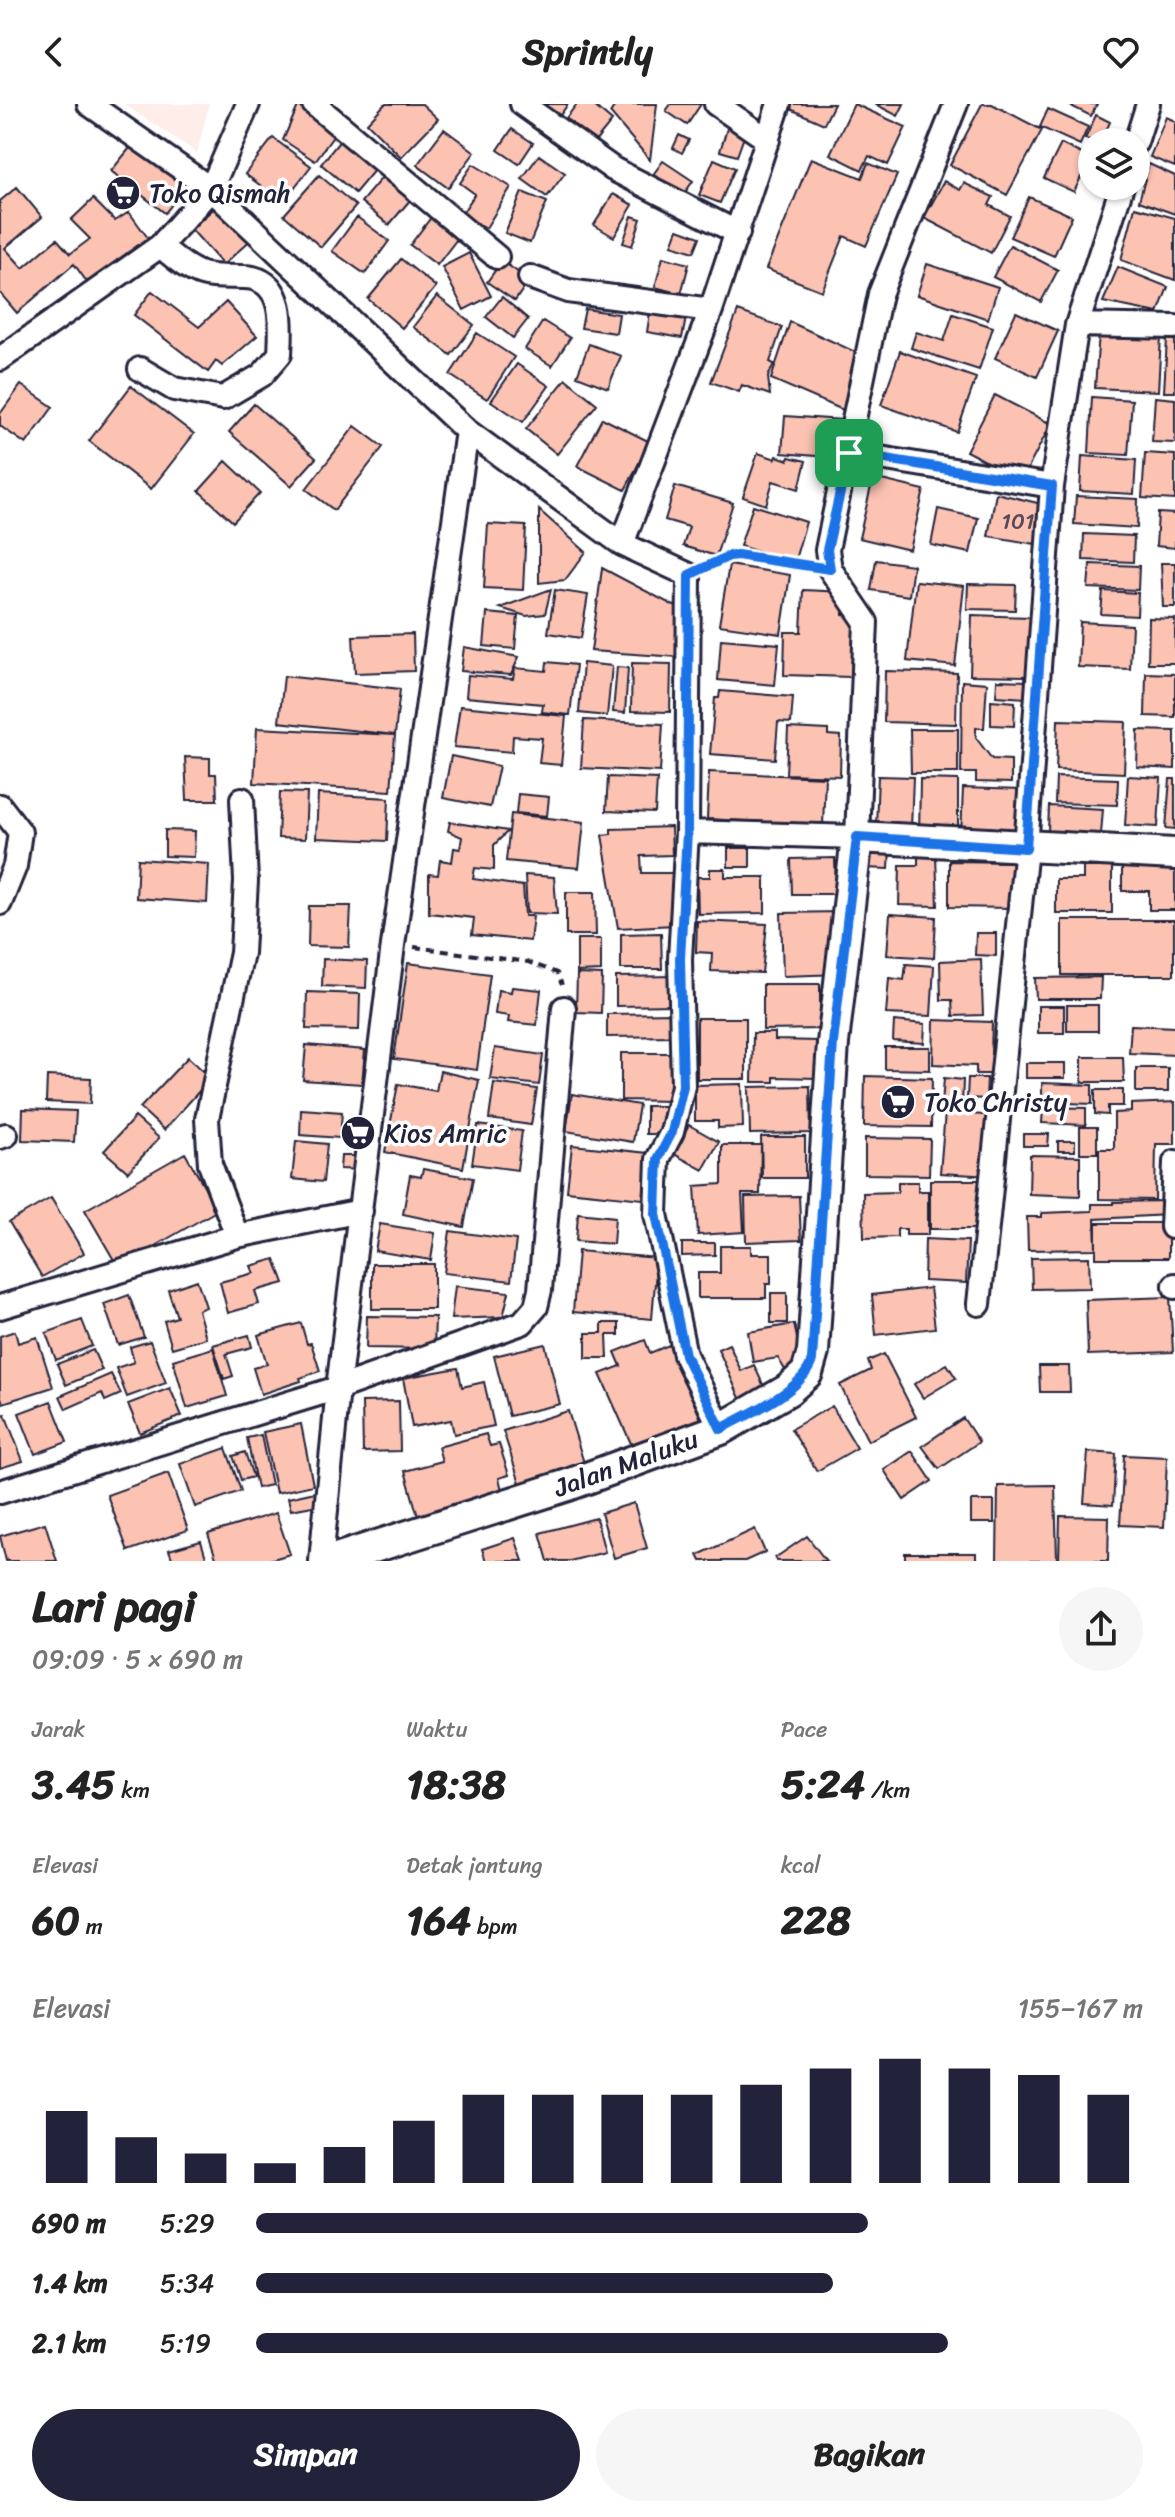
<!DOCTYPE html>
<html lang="id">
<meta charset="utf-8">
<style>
body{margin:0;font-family:Sriracha,sans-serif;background:#f6f6f6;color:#222;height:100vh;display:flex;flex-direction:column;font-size:30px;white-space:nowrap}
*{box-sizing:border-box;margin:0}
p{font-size:26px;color:#767676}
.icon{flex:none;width:44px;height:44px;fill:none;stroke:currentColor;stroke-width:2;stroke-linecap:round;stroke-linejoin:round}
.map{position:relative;height:1457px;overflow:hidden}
.side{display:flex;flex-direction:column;background:#fff;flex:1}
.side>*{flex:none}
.controls{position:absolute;left:1078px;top:24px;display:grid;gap:16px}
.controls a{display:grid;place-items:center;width:72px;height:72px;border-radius:50%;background:#fff;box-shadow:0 2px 6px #0004;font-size:40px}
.pin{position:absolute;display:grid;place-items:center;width:68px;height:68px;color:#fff;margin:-34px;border-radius:16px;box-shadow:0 4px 12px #0006}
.round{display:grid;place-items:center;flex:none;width:84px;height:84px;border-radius:42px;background:#f6f6f6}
.summary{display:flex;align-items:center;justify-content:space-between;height:136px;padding:0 32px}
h1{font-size:44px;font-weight:800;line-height:60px}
.figures{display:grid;grid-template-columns:repeat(3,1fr);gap:12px;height:136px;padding:8px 32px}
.figures div{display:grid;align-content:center}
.figures b{font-size:40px;font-weight:800}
.figures small{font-size:22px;font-weight:400}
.figures p{font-size:22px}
.chart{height:224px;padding:16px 32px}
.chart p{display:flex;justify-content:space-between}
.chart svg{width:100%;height:144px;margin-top:8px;stroke:#22223b;stroke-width:6}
.cta{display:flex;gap:16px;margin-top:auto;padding:16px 32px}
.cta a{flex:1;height:92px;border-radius:48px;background:#22223b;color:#fff;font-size:32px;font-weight:800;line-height:92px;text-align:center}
.cta a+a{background:#f6f6f6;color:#222}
ul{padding:0 32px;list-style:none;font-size:26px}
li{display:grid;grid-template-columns:128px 96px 1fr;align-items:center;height:60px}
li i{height:20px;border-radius:10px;background:#22223b}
header{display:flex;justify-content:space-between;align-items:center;height:104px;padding:0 32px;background:#fff;font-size:36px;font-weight:800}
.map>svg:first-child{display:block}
</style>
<header><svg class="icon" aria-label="back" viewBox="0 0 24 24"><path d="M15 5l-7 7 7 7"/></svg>Sprintly<svg class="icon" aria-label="heart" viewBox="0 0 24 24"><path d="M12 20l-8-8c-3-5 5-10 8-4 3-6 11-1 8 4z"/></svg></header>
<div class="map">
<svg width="1175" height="1457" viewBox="0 0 1175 1457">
<rect width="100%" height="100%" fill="#fff"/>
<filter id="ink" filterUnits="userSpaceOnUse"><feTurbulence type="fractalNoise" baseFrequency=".0125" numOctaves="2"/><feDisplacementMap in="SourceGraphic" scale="16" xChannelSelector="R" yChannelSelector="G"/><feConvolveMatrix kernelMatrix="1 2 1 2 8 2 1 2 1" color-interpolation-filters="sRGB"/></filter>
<g filter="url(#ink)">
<!-- built -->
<path fill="#feede8" d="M124 0H209L197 49Z"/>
<!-- building -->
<path fill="#fcc3b3" stroke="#22223b" stroke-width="2" d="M299 0H307L340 23 315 57 283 36Z
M385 0H422L438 15 401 53 367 19Z
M539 0H568L558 14Z
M577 0H592L612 17 595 38 566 14Z
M616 0H657L650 56 610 9Z
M671 0H701L687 21 666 7Z
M788 0H834L824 20 786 3Z
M854 0 906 23 888 61 869 52 862 66 830 50Z
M875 0H904L898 12Z
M982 0H992L1042 26 1007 91 950 61Z
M1067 0H1097L1091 12Z
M1048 5 1088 23 1080 41 1040 23Z
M1096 11 1110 18 1101 38 1085 35Z
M1166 13 1175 17V63L1150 53Z
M728 21 746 27 737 52 720 47Z
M444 25 475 48 448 84 417 61Z
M512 25 533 39 519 60 498 46Z
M346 29 381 58 355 89 321 60Z
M679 31 689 36 682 49 673 44Z
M138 34 191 76 165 109 111 67Z
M273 34 311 62 283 98 245 70Z
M1061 40 1090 54 1074 88 1044 74Z
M539 51 565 69 547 93 522 75Z
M811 54 862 74 868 59 897 71 866 142 844 132 822 187 766 165Z
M714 55 735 64 720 99 699 91Z
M663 57 693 77 679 97 649 76Z
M473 60 511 83 486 124 461 111 475 90 460 79Z
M1149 60 1175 72V110L1139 97Z
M389 65 416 89 389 121 361 98Z
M319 71 356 102 321 143 284 111Z
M944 77 960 86 964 79 993 93 989 101 1010 112 991 149 924 114Z
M17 83 42 113 5 144 23 164 57 135 70 150 90 135 71 116 93 95 115 117 129 108 148 134 87 178 74 160 17 209 0 189V97Z
M522 88 547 98 530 139 505 129Z
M613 90 633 101 614 133 594 121Z
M1029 93 1072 112 1054 152 1010 133Z
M222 97 255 132 223 161 191 125Z
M1135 103 1175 114V176L1121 156Z
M436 107 463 127 437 161 410 141Z
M632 112 641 115 632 142 623 139Z
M357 113 389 137 365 170 332 147Z
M678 125 700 133 694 148 672 141Z
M1010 141 1058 166 1041 198 993 173Z
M469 149 491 192 464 206 442 163Z
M663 153 689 160 681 190 655 183Z
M401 155 436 183 402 224 368 195Z
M502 157 529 176 515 197 487 178Z
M927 160 998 183 988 215 917 191Z
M1118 163 1168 183 1158 209 1103 198Z
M152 187 199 223 226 198 257 232 222 262 216 257 208 268 134 211Z
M437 192 474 221 451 251 413 223Z
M502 193 528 215 513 234 486 213Z
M651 202 687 209 682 234 647 228Z
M585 205 619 210 616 229 581 224Z
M738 207 782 223 770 258 774 260 768 273 770 291 742 281 739 288 711 278Z
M1016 208 1058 227 1037 273 995 254Z
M953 210 993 223 979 266 911 244 916 228 944 237Z
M543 217 570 234 552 262 525 245Z
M790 218 862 251 850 309 771 275Z
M1099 228 1161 232 1158 287 1095 284Z
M477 229 514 253 487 295 450 271Z
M1167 235H1175V288H1164Z
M589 240 621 252 608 284 577 272Z
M900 247 976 274 957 328 881 301Z
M517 260 549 282 523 318 491 297Z
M566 275 597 300 557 350 526 325Z
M21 281 53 303 26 340 0 322V310Z
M131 282 194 330 151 385 89 337Z
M995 291 1051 320 1022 376 966 347Z
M1092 293 1132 296 1128 351 1089 349Z
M1155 293 1175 295V339L1152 338Z
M254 300 316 354 291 382 229 328Z
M785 312 842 316 839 354 782 349Z
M602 314 650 338 625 386 577 362Z
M355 322 383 343 334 406 306 385Z
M758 349 776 355 777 352 788 356 789 353 806 357 799 385 773 377 766 401 743 393Z
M1145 349 1175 351V396L1142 394Z
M1082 352 1136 356 1134 390 1080 387Z
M226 357 260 389 233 418 199 387Z
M873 374 924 386 910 446 859 434Z
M675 382 733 399 716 452 683 442 689 423 665 416Z
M996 389 1046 401 1042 441 988 432Z
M1076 392 1138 395 1137 424 1074 420Z
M753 401 806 418 794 459 740 442Z
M938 405 978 414 970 449 931 441Z
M539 406 586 448 565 476 539 479Z
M1158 409 1175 410V444L1156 442Z
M488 420 526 422 523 486 484 484Z
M1084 430 1134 432 1133 458 1083 456Z
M876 456 913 461 909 492 871 486Z
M1161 459H1175V503H1163Z
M1090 460 1139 462 1138 486 1088 484Z
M729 461 790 471 781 530 719 521Z
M602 464 684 507 678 553 591 547Z
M916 477 964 482 955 562 907 557Z
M968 480 1016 481 1015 506 967 505Z
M551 485 545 510 526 512 500 504Z
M555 486 588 491 581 534 548 529Z
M803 486 844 488 843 511 854 512 851 573 784 571 785 528H801Z
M1103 487 1138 489 1137 512 1101 510Z
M487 509 518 512 515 545 484 542Z
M972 511 1030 513 1028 572 970 571Z
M1149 514 1175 515V559H1148Z
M1080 518 1132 521 1130 565 1078 563Z
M413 530 414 567 355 569 353 532Z
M721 535 779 540 775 581 718 576Z
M464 543 519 553 511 571 461 567Z
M547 558 576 561 570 611 542 608 543 600 466 593 468 571 513 575 515 564 546 567Z
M583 559 612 562 607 612 579 609Z
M632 559 671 560 670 608 631 607Z
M617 563 628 564 625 609 613 608Z
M885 567 957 569 956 620 884 618Z
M1146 569 1175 570V613L1145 612Z
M284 572 400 585 395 631 279 618Z
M997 576 1027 577V594L996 592Z
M962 577 987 579 984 624H976V634L992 655 1011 656V679L976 678V669H961Z
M720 587 793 593 791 619 778 618 775 655 710 650 715 594H719Z
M991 596 1015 598 1014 622 991 621Z
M460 602 566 612 561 661 539 659 542 634 513 632 512 648 454 643Z
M584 616 663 620 660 668 581 664Z
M1058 616 1126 618 1124 669 1056 666Z
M257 624 395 631 391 687 254 679Z
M788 624 828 626V631L841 632 840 672 786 670Z
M910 625H958V669H911Z
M1138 626 1175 627V665L1137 663Z
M451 652 499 662 490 703 443 694Z
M185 653 210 654V670H216L217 696H187Z
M709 668 825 673 823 721 707 715Z
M878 672 913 673 911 724 876 722Z
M1128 672 1161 674 1158 723 1125 721Z
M608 673 657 675 655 709 606 707Z
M1056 673 1118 675 1117 701 1055 699Z
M920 675 958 676V734H919Z
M1170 675H1175V725L1166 724Z
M963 684 1021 686 1020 735 961 734Z
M280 688 307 689 305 735 278 734Z
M318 690 389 694 387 737 316 734Z
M518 690 549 693 547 712 516 709Z
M1049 702 1103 705 1101 730 1048 727Z
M511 710 584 718 579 764 506 757Z
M450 718 508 727 494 741V766L475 764 473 775 523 782 525 812H533L530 837 472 831 474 814 429 809V770L438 771 440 756 452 758 454 744 460 745 462 733 448 727Z
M671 723 672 751 641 752 642 769H673L674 821 618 824 602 731 611 730V725Z
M165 726 195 727 194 753 165 752Z
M864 743H890L889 765 864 764Z
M728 744H750V763H728Z
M918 752 936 753 938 802 899 801 900 761H918Z
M835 754 836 790H792L791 755Z
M138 755 209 760 207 799 136 794Z
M949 757 1013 758 1012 804 949 803Z
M1122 758H1175V806H1149V787H1122Z
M1083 763H1112V809H1056V775H1083Z
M710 765H725V773H765V809L698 810 697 773H710Z
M525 771 554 773 557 810 527 809Z
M566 788H595L596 831H566Z
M309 802H351L349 843 308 842Z
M839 808 841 870 783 872 781 809Z
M890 810 936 813 934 854 887 851Z
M1062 816H1174V871H1062Z
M697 817 767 820 762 869 711 867 712 849 696 848Z
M661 829 662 865H621V830Z
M976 829H996V852L975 851Z
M577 835H601V867L577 868Z
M323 855 367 857 366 884 322 882Z
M981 855 983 911 953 912 952 896H941L940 857Z
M408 859 490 870 477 966 394 955Z
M906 860 934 862 931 912 886 910 889 874 904 876Z
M577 870 602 871 601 909 576 908Z
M675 872V901L616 902V873Z
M1101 873 1100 895H1036L1035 874Z
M763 880H820V925L763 926Z
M512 883 541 886 537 921 508 918 509 912 495 910 498 886 511 888Z
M307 888 360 890 359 926 306 925Z
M1067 901H1098V927H1067Z
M1038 902H1064V929H1038Z
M677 909V932L607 933V910Z
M697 914H746V975H697Z
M934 916 992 918 991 950H1004V970H976V962L933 960Z
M894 917 925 920 924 939 893 937Z
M1131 921 1175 923V951L1129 949Z
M753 929H775V936L818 937V974L774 973V978H752Z
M306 941 365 946 362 980 303 976Z
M885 943H930V966L885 965Z
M495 944 543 951 539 981 490 975Z
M621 949H673L672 997 621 996Z
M188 953 211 974 164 1026 140 1004Z
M1082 953H1123L1124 978H1082Z
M1026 959H1065V974H1026Z
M1136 964H1168V988H1136Z
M440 967 479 976 463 1064 385 1048 398 980 436 987Z
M47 972 91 974 90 1000 46 998Z
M865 972 932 974 931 1023 864 1022Z
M944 974 963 976 962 1002 942 1000Z
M968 974H987L986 995 967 994Z
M494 979 537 985 531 1021 489 1015Z
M1042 979 1092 981V1000L1042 998Z
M742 980 743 1023 718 1024V1017H695V981Z
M810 982 811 1029 750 1030 749 983Z
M1095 986H1123V1002H1108V1011L1095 1010Z
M572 990 639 1001 633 1038 566 1027Z
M1175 998V1040H1156L1155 1096 1099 1095V1045H1114V1009L1131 1008V1000Z
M646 1002H668V1030H646Z
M1043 1003 1086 1004V1021L1042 1019Z
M23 1005 76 1007 74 1038 22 1036Z
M301 1005 342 1008 340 1034 300 1031Z
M945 1008 996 1012 992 1072 940 1069Z
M135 1013 159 1034 128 1068 104 1047Z
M349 1017H368L367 1041H348Z
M478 1021 522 1027 517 1066 472 1060Z
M689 1021 719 1038 703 1066 672 1049Z
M1080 1023H1097V1049H1080Z
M1023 1030H1049L1048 1042H1023Z
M761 1033H805V1074H762Z
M865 1034 930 1035 929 1071 865 1070Z
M296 1037 327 1040 323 1078 292 1075Z
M1058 1037H1075V1047H1058Z
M572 1041 648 1049 643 1095 567 1087Z
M722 1041H761L760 1090H742L744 1128 698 1131 695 1082 722 1080Z
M185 1049 218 1106 118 1163 85 1106Z
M1030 1051 1080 1052V1092L1029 1090Z
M341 1052H364V1066L340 1065Z
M423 1065 473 1074 464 1123 403 1110 410 1071 421 1073Z
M930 1076H987V1125H930Z
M898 1078H918V1087H928V1131H906V1125H897V1133L864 1134 863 1089 898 1088Z
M799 1092 801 1136 746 1138 745 1093Z
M51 1094 84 1149 42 1173 9 1118Z
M1167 1097 1168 1111 1095 1115 1096 1145 1028 1146 1027 1113H1042V1109L1092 1107V1100H1114V1098Z
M578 1109 615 1113 613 1140 576 1137Z
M1096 1119H1168V1154H1096Z
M380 1120 435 1129 431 1156 375 1147Z
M450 1127 516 1136 511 1177 444 1169Z
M925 1135 968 1137 966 1179 924 1177Z
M682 1139H715V1151L682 1152Z
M720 1142H751V1150H771V1180H766V1194H698V1169H720Z
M578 1147 657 1154 652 1215 573 1208Z
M1089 1153 1090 1184 1032 1185 1031 1154Z
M275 1155 284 1179 255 1187 259 1200 228 1209 220 1178 254 1169 251 1162Z
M372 1160H434V1205H372Z
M197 1176 206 1203 198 1206 206 1234 172 1244 164 1217 177 1213 168 1186Z
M455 1182 509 1188 503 1213 451 1215Z
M930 1184 935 1224 876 1231 872 1191Z
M771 1189H787V1219H771Z
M129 1191 144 1233 118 1241 104 1200Z
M1170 1193 1173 1248 1088 1251 1086 1196Z
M367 1212 435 1213 434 1245 366 1244Z
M82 1216 92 1242 56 1256 46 1229Z
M301 1219 307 1240 311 1239 320 1267 300 1274 301 1277 261 1290 253 1264 267 1260 258 1231Z
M602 1219H619V1231H607L608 1254H586V1229H602Z
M794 1220 798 1239 810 1259 788 1271 778 1254 753 1258 748 1228Z
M15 1227 18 1239 37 1233 53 1283 3 1299 0 1290V1232Z
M249 1231 252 1243 226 1250 233 1272 224 1275 213 1241Z
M645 1236 650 1249 669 1241 701 1315 633 1344 600 1270 621 1262 615 1248Z
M150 1237 166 1279 127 1293 116 1264 134 1258 130 1243Z
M545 1240 560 1300 509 1312 494 1252Z
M729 1240 741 1267 754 1261 767 1289 744 1303 718 1245Z
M213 1244 227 1292 187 1304 173 1256Z
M93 1246 102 1266 66 1281 57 1260Z
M884 1250 916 1313 868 1337 840 1281 871 1266 868 1257Z
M947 1260 956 1274 923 1294 914 1280Z
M1039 1262H1069L1070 1288H1040Z
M458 1264 462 1283 484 1278 494 1322 454 1330 451 1316 412 1323 403 1274Z
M111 1270 121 1290 105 1297 102 1289 66 1305 60 1292Z
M170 1284 182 1312 140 1329 128 1300Z
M51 1297 67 1338 35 1350 19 1309Z
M399 1297 400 1347 363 1348 362 1298Z
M832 1302 857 1344 817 1367 791 1325Z
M568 1307 584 1359 520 1379 503 1327Z
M5 1310 23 1357 0 1364V1312Z
M963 1314 979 1338 939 1365 922 1342Z
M301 1320 313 1381 276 1389 263 1328Z
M486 1330 490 1342 499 1340 509 1371 499 1374 503 1390 419 1416 405 1367 442 1357 438 1343Z
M261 1331 271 1381 257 1384 247 1334Z
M226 1344 241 1387 195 1403 180 1360Z
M912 1347 932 1377 904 1396 884 1366Z
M245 1348 253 1373 241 1376 233 1352Z
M1088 1348 1116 1350 1113 1401 1084 1399Z
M1124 1351 1167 1353 1164 1423 1120 1421Z
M168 1369 188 1426 128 1447 107 1391Z
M1055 1381 1057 1457H997L998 1382Z
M315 1388 318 1401 291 1406 288 1394Z
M971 1397H994V1419H971Z
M634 1399 647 1444 614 1454 601 1409Z
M276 1409 290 1450 266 1457H217L208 1430Z
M1060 1412 1109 1413 1108 1457H1059Z
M596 1414 605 1448 570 1457H548L540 1429Z
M45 1419 57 1457H6L0 1432Z
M755 1425 765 1448 745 1457H701L698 1451Z
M807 1432 826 1457H777L775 1454Z
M515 1434 523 1457H486L482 1445Z
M201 1437 207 1457H173L169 1446Z
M905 1449H976V1457H905Z"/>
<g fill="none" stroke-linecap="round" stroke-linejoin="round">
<!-- street casing -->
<g stroke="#22223b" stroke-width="28">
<path id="street" d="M89 0 211 85 467 327 622 440 689 471 687 728 680 855 683 982 672 1028 658 1055 656 1110 685 1251 721 1325
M314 0 497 153
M522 0 613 65 738 129
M716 0 768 36
M1136 38 1148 0
M530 173 568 187 711 206
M1077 221 1175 223
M0 255 160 142 211 85 248 0
M140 265 174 285 223 294 262 271 280 250C281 225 286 182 253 174 237 171 219 175 202 170 186 165 173 152 160 142
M849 349 1052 382
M622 440 711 206 779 0
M0 702 20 728 15 762 0 799
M687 728 857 733 866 518 830 465 827 446 880 190 956 0
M0 1033 6 1031
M1172 1123 1175 1058
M237 1132 210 1060 207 1015 242 849 246 777 242 695
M1175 1181V1183
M979 1200 1026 744 1052 382 1077 221 1122 82
M0 1203 237 1132 361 1107
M0 1388 338 1284 522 1219 536 1203 540 1186 564 904
M321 1457 338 1284 393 841 467 327"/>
</g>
<!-- secondary casing -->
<g stroke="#22223b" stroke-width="36">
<path id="secondary" d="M330 1457 568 1381 721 1325 788 1286 807 1269 813 1248 833 939 857 733 1175 750"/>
</g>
<!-- path -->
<path stroke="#22223b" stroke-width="4" stroke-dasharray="8 6" stroke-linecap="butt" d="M708 461 737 451 809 462
M414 843 528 858 557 869 562 881"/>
<!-- street -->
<use href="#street" stroke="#fff" stroke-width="22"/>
<!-- secondary -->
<use href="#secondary" stroke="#fff" stroke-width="30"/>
</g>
</g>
<g fill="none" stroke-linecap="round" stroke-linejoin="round" filter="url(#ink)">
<!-- route casing -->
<g stroke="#fff" stroke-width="16">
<path id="route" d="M849 349 1052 382 1026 744 857 733 833 939 812 1256C804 1287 747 1310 721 1325L685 1251 656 1110 658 1055 672 1028 683 982 680 855 687 728 689 471 729 452 737 451 830 465 827 446Z"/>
</g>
<!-- route -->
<use href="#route" stroke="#1a73e8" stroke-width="10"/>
</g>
<!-- icons -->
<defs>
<g id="supermarket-disc" transform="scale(1.8)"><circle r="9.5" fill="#22223b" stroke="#fff"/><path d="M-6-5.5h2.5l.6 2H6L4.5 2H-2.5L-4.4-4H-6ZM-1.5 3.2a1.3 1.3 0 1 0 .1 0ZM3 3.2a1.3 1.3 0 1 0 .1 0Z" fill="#fff"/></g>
</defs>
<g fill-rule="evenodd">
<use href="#supermarket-disc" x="123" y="89"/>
<use href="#supermarket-disc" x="898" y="998"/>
<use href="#supermarket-disc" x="358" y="1029"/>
</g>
<g text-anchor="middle" stroke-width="7" stroke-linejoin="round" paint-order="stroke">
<!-- number labels -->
<g font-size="22" fill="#584a59">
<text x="1018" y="425">101</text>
</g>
<!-- poi labels -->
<g font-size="26" fill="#22223b" stroke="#fff" text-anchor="start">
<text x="149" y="98">Toko Qismah</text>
<text x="924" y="1007">Toko Christy</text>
<text x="384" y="1038">Kios Amric</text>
</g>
<!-- street labels -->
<g font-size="26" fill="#22223b" stroke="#fff">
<text transform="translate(626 1359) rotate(-20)" y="9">Jalan Maluku</text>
</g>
</g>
</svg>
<div class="controls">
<a><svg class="icon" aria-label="layers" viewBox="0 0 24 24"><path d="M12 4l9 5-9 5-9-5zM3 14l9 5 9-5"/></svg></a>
</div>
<div class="pin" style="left:849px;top:349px;background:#1e9e55"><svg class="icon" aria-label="arrive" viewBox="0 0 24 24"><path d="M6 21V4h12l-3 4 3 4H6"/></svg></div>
</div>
<section class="side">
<div class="summary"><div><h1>Lari pagi</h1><p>09:09 · 5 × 690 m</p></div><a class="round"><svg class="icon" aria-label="share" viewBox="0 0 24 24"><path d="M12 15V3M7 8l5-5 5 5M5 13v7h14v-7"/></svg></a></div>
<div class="figures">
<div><p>Jarak</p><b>3.45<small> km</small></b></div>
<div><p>Waktu</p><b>18:38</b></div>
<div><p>Pace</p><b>5:24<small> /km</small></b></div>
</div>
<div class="figures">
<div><p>Elevasi</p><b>60<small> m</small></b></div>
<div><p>Detak jantung</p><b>164<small> bpm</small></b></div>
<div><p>kcal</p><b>228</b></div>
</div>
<div class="chart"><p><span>Elevasi</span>155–167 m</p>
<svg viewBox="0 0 160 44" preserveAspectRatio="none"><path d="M5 44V22M15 44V30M25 44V35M35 44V38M45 44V33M55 44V25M65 44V17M75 44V17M85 44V17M95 44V17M105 44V14M115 44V9M125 44V6M135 44V9M145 44V11M155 44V17"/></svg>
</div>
<ul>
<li><b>690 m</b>5:29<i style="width:69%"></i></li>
<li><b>1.4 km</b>5:34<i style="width:65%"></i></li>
<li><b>2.1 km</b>5:19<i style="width:78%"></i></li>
</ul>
<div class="cta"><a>Simpan</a><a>Bagikan</a></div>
</section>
